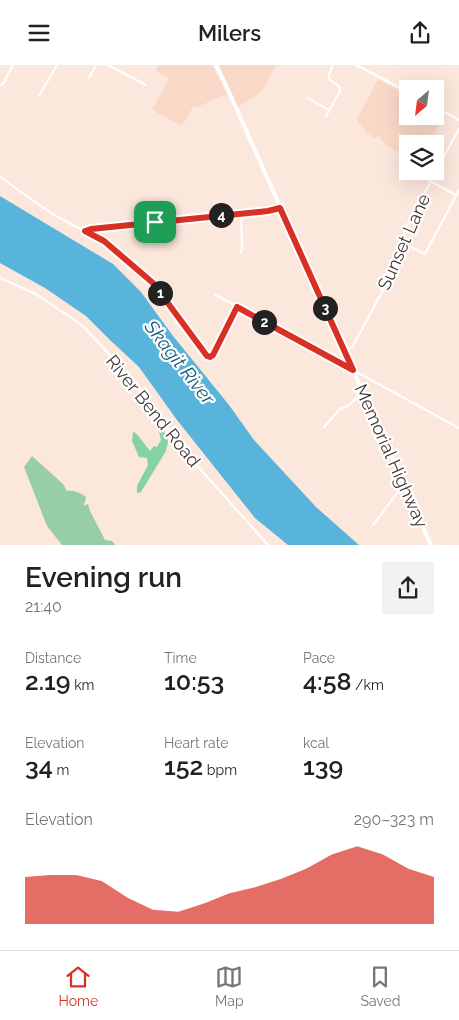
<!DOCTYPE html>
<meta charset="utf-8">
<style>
body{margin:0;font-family:Raleway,sans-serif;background:#f2f2f2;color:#222;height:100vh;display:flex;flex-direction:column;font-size:19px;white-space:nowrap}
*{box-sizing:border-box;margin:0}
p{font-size:16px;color:#767676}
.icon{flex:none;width:28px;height:28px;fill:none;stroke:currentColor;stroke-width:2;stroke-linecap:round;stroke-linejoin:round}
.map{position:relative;height:480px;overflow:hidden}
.sheet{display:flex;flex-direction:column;background:#fff;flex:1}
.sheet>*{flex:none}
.needle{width:32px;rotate:208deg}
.tools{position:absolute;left:399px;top:15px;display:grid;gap:10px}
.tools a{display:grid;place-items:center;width:45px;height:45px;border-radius:0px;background:#fff;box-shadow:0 5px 20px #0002;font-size:25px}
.pin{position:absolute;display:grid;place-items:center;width:42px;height:42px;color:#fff;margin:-21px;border-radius:10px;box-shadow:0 2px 8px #0006}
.km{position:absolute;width:25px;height:25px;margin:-12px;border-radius:50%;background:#222;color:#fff;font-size:14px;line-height:25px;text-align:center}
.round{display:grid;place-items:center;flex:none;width:52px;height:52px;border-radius:0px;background:#f2f2f2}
.summary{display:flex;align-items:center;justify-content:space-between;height:85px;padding:0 25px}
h1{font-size:28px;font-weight:600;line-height:38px}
.metrics{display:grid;grid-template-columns:repeat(3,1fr);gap:8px;height:85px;padding:5px 25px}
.metrics div{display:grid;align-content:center}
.metrics b{font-size:25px;font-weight:600}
.metrics small{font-size:14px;font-weight:400}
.metrics p{font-size:14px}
.chart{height:140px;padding:10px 25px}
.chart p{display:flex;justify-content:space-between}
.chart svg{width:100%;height:90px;margin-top:5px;fill:#d93025;opacity:.7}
header{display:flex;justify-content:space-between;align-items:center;height:65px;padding:0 25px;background:#fff;font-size:22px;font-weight:600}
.tab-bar{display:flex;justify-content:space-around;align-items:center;height:70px;border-top:1px solid #e0e0e0;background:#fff;font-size:14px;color:#767676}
.tab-bar a{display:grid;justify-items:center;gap:2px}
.tab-bar .active{color:#d93025}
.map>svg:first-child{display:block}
</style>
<header><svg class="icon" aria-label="menu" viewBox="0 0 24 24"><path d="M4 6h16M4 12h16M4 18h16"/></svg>Milers<svg class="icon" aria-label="share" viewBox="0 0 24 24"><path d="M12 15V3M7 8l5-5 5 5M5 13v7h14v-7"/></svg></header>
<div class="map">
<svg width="459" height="480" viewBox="0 0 459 480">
<rect width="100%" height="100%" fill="#fce7dd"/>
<!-- built -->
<path fill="#fad8c8" d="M158 0H212L227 29 195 43 193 42 182 61 152 45 169 13 155 5Z
M219 0H276L262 26 238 42Z
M378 14 407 30 408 51H435V44L444 49 429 79H408L407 87 398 86 394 85 384 78 378 71 374 73 366 67 363 62 359 58 357 54Z"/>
<!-- green -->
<path fill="#97cda9" d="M32 391 63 419 67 426C73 425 81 428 86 432L85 437 83 441 88 439 90 446 105 475 112 476 115 480H62L47 461 24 402Z"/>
<!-- forest -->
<path fill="#85d2a2" d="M159 365 163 366 167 371 168 377 166 386 141 427 137 428V421L148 400 147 393 139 392 132 376 133 367 136 368 150 386 154 381 157 382 161 375 159 367Z"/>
<!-- water -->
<path fill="#58b4da" d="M0 131 113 199 141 227 173 271 229 340 254 375 316 442 359 480H288L255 453 177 355 139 302 110 275 86 251 45 223 0 198Z"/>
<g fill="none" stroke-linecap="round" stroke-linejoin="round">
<!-- minor -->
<path stroke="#fff" stroke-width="2" d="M108 0 146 20
M89 13 96 0
M0 20 3 19 13 0
M39 31 57 0
M308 33 329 45
M326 51 340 26V23C329 11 324 19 333 0
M0 111 15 123 54 150 104 176 153 218 207 291 210 292 213 291 237 242
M421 111 456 130
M86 165 91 164 268 146 280 143
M403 178 425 189 459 125
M241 187 242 183 241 148
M0 213 36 229 76 256 86 264 136 319 172 370 192 395 268 480
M214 229 459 363
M345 286 349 284 353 281 399 195 405 164 459 64
M324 362 340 344 349 340 363 327
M373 460 403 420"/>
<!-- tertiary -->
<path stroke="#fff" stroke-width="2.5" d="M356 0 408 27
M435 42 459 55"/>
<!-- primary -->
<path stroke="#fff" stroke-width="4" d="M216 0 229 27 431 480"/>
</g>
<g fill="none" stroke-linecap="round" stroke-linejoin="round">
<!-- route casing -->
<g stroke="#fff" stroke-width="10">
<path id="route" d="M280 143 353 305 237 242 213 290 210 292 207 291 153 218 104 176 85 166 91 164 268 146Z"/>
</g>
<!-- route -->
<use href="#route" stroke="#d93025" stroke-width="6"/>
</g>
<g text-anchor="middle" stroke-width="4.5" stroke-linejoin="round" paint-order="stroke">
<!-- street labels -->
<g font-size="18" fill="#423833" stroke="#fff">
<text transform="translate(404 177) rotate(-66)" y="6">Sunset Lane</text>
<text transform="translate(153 346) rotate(51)" y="6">River Bend Road</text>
<text transform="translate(391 391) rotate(66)" y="6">Memorial Highway</text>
</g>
<!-- water labels -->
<g font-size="19" font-style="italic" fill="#125c76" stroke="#fff">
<text transform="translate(180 297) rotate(52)" y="7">Skagit River</text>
</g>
</g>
</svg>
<div class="tools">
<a><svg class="needle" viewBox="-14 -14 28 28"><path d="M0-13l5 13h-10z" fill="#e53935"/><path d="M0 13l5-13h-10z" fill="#767676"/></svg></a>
<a><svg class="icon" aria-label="layers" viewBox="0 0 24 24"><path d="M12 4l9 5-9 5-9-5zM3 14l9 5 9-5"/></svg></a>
</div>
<div class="pin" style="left:155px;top:157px;background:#1e9e55"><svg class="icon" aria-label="arrive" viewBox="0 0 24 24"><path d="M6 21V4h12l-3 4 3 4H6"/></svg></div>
<b class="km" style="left:160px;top:228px">1</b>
<b class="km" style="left:264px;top:257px">2</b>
<b class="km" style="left:325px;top:243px">3</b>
<b class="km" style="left:221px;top:150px">4</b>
</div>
<section class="sheet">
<div class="summary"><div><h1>Evening run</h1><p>21:40</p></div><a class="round"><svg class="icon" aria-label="share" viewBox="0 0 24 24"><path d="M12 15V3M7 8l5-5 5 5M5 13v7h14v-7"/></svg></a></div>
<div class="metrics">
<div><p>Distance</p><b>2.19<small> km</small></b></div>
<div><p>Time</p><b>10:53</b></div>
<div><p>Pace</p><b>4:58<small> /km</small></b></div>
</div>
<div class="metrics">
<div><p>Elevation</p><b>34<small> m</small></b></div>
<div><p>Heart rate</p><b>152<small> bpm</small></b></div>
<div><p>kcal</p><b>139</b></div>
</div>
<div class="chart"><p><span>Elevation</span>290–323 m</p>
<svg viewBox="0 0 160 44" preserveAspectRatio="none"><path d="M0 44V21L10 20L20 20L30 23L40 31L50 37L60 38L70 34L80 29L90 26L100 22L110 17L120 10L130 6L140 10L150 17L160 21V44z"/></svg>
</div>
</section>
<nav class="tab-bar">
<a class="active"><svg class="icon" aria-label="home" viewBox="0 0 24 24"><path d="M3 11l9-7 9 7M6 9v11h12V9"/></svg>Home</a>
<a><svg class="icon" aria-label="map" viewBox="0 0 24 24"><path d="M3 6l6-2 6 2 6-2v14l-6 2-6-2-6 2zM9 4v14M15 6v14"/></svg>Map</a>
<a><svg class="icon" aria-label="saved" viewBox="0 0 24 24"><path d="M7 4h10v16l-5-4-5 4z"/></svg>Saved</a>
</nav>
